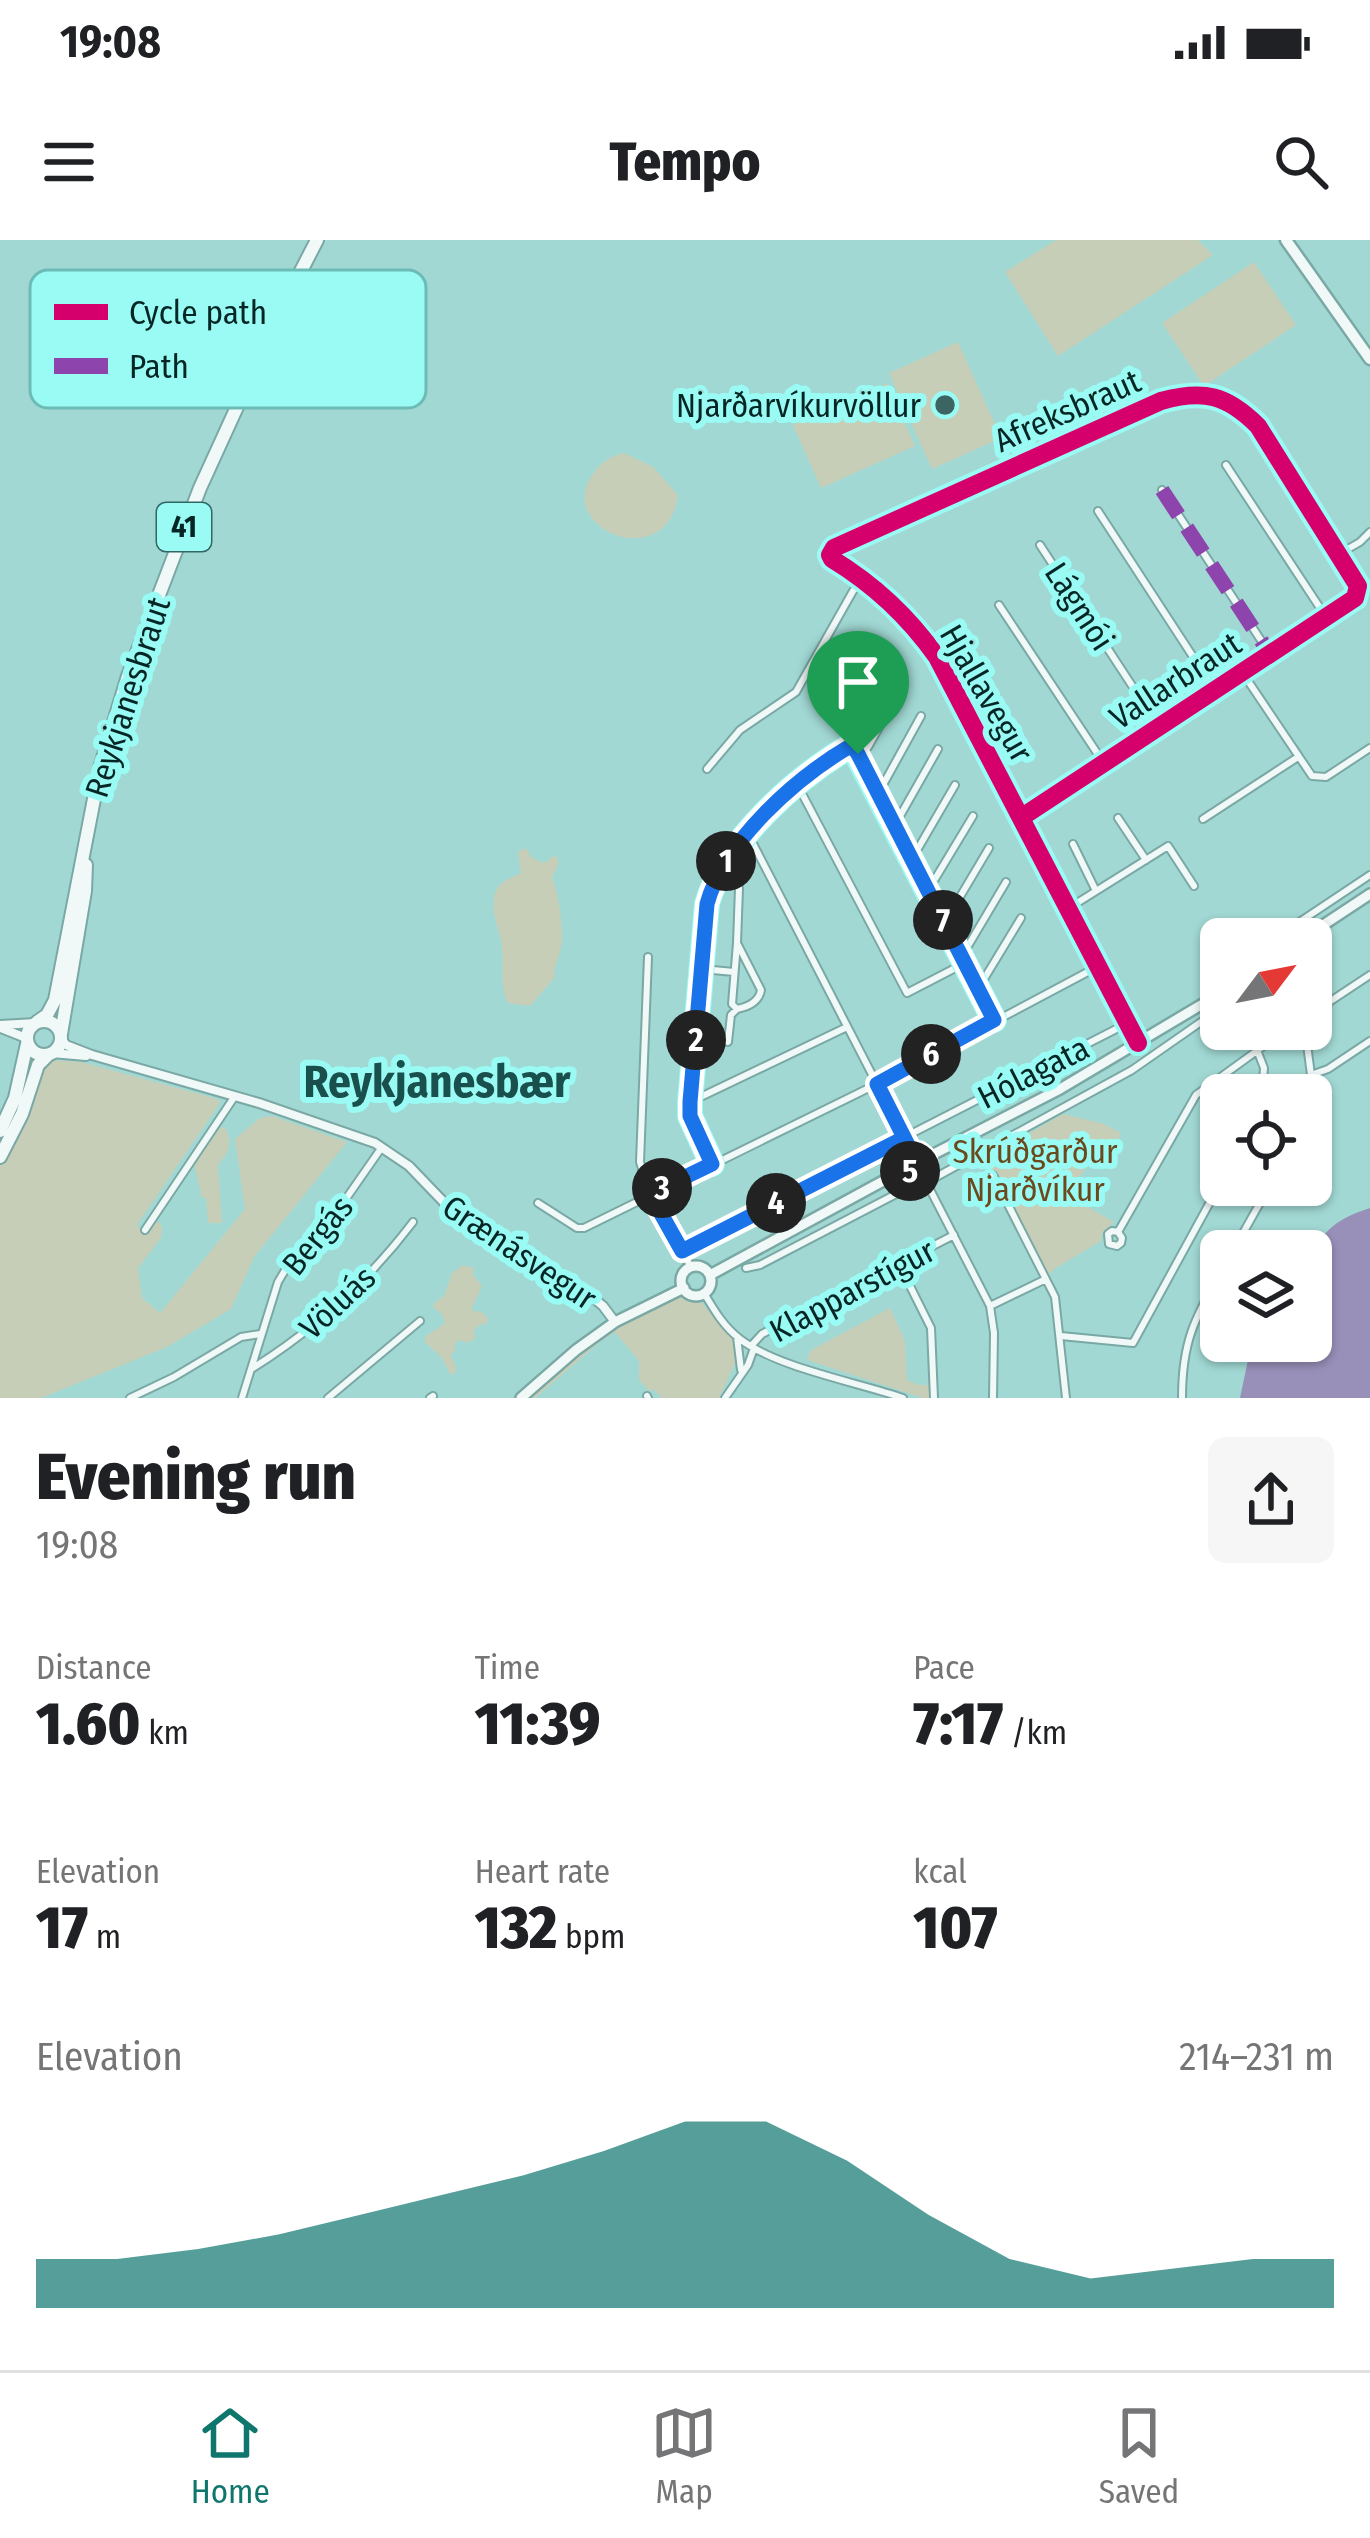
<!DOCTYPE html>
<meta charset="utf-8">
<style>
body{margin:0;font-family:"Fira Sans Condensed",sans-serif;background:#f6f6f6;color:#202124;height:100vh;display:flex;flex-direction:column;font-size:45px;white-space:nowrap}
*{box-sizing:border-box;margin:0}
p{font-size:39px;color:#757577}
.icon{flex:none;width:66px;height:66px;fill:none;stroke:currentColor;stroke-width:2;stroke-linecap:round;stroke-linejoin:round}
.map{position:relative;height:1158px;overflow:hidden}
.sheet{display:flex;flex-direction:column;background:#fff;flex:1}
.sheet>*{flex:none}
.needle{width:78px;rotate:58deg}
.tools{position:absolute;left:1200px;top:678px;display:grid;gap:24px}
.tools a{display:grid;place-items:center;width:132px;height:132px;border-radius:18px;background:#fff;box-shadow:0 3px 9px #0004;font-size:60px}
.pin{position:absolute;display:grid;place-items:center;width:102px;height:102px;color:#fff;margin:-123px -51px;border-radius:50% 50% 50% 0;rotate:-45deg;box-shadow:0 0 12px #0007}
.pin .icon{rotate:45deg}
.km{position:absolute;width:60px;height:60px;margin:-30px;border-radius:50%;background:#222;color:#fff;font-size:33px;line-height:60px;text-align:center}
.round{display:grid;place-items:center;flex:none;width:126px;height:126px;border-radius:18px;background:#f6f6f6}
.headline{display:flex;align-items:center;justify-content:space-between;height:204px;padding:0 36px}
h1{font-size:66px;font-weight:800;line-height:90px}
.metrics{display:grid;grid-template-columns:repeat(3,1fr);gap:18px;height:204px;padding:12px 36px}
.metrics div{display:grid;align-content:center}
.metrics b{font-size:60px;font-weight:800}
.metrics small{font-size:33px;font-weight:400}
.metrics p{font-size:33px}
.chart{height:336px;padding:24px 36px}
.chart p{display:flex;justify-content:space-between}
.chart svg{width:100%;height:216px;margin-top:12px;fill:#0f766e;opacity:.7}
.status{display:flex;justify-content:space-between;align-items:center;height:84px;padding:0 60px;background:#fff;direction:ltr}
.status svg{height:33px;fill:currentColor}
header{display:flex;justify-content:space-between;align-items:center;height:156px;padding:0 36px;background:#fff;font-size:54px;font-weight:800}
.dock{display:flex;justify-content:space-around;align-items:center;height:168px;border-top:3px solid #e0e0e0;background:#fff;font-size:33px;color:#757577}
.dock a{display:grid;justify-items:center;gap:6px}
.dock .active{color:#0f766e}
.map>svg:first-child{display:block}
</style>
<div class="status"><b>19:08</b><svg viewBox="0 0 49 12"><path d="M0 12V9h3v3zM5 12V6h3v6zM10 12V3h3v9zM15 12V0h3v12zM26 1h20v11H26zM47 4h2v5h-2z"/></svg></div>
<header><svg class="icon" aria-label="menu" viewBox="0 0 24 24"><path d="M4 6h16M4 12h16M4 18h16"/></svg>Tempo<svg class="icon" aria-label="search" viewBox="0 0 24 24"><circle cx="10" cy="10" r="6"/><path d="M15 15l6 6"/></svg></header>
<div class="map">
<svg width="1370" height="1158" viewBox="0 0 1370 1158">
<rect width="100%" height="100%" fill="#a1d8d3"/>
<!-- green -->
<path fill="#c7ceb8" d="M1056 0H1198L1213 15 1058 116 1005 32Z
M1254 22 1296 85 1204 146 1162 83Z
M958 102 1001 198 932 229 889 133Z
M887 143 915 206 821 248 793 185Z
M624 213 653 227 678 255C667 336 553 288 593 234 601 222 611 216 624 213Z
M526 608 532 618 544 623 555 615 559 623 552 637C559 654 564 690 561 708 559 720 553 724 555 737L530 766 508 763C499 744 504 727 502 706 500 690 491 674 494 658 497 641 508 640 521 633L518 612Z
M51 820 81 822 218 859 220 863 137 985 145 995 146 993 141 990 148 977 153 979 147 991 157 980 162 987 161 998 138 1028 142 1058 160 1073 245 969 235 899 260 878 272 876 347 902 254 1017 231 1069 167 1107 41 1158H0V906L34 829Z
M1063 874 1104 884 1121 893 1113 911 1099 904 1082 934 1070 944 1068 951 1072 958 1114 982 1102 993 1101 1001 1054 1029 1046 1039 986 918Z
M221 887 225 888C234 903 228 913 218 925L222 983H208L206 958H202L194 923Z
M463 1025 474 1028 473 1035 482 1046 471 1070 484 1073 488 1079 486 1085 480 1084 474 1091 475 1098 468 1103 460 1100 455 1103V1110L451 1116 456 1127 455 1134 451 1135 441 1117 425 1102V1097L445 1083 442 1074 433 1067 434 1063 444 1056 452 1033Z
M676 1055 700 1061 735 1101 736 1121 719 1158H662L653 1149 650 1152 639 1140V1121L615 1092 601 1101 535 1158H525L578 1112 615 1085Z
M890 1068 905 1101 907 1140 919 1145H932L936 1158H923L807 1120 811 1110Z"/>
<!-- water -->
<path fill="#9890b8" d="M1370 968V1158H1240L1248 1120 1256 1101H1311C1311 1037 1295 991 1370 968Z"/>
<g fill="none" stroke-linecap="round" stroke-linejoin="round">
<!-- minor casing -->
<g stroke="#7aa8a4" stroke-width="10">
<path id="minor" d="M1226 225 1326 377
M1162 250 1270 414
M1098 271 1214 449
M1040 305 1159 487
M1339 314 1360 302 1370 292
M999 365 1103 522
M1242 432 1312 536 1326 537 1370 508
M858 514 868 507 904 443
M707 529 740 490 796 452 853 351 863 340
M798 546 907 753 965 723
M876 549 884 543 921 476
M1022 577 1355 358 1358 346 1258 186C1227 155 1204 149 1161 161L834 308 830 315 832 319C875 345 908 376 937 417L1137 801
M1118 578 1146 620
M1203 579 1298 517
M893 582 900 576 938 509
M748 594 912 912
M1073 604 1096 651
M910 615 916 612 955 545
M927 647 932 644 973 576
M1069 668 1168 606 1194 646
M943 680 948 677 989 608
M1274 699 1370 635
M737 703 761 750C759 762 747 767 737 769L732 764Z
M737 703 739 648
M960 714 968 706 1006 642
M648 717 640 922 650 954 691 1027
M702 729 734 732
M1221 734V738
M976 745 984 739 1021 678
M1311 774 1370 735
M1305 789 1311 835 1307 855
M728 802 731 775 737 769
M1257 810 1264 828 1262 855
M1311 835 1328 829 1370 801
M690 862 847 787
M712 924 690 876V862L707 664C725 600 797 537 852 505L994 780
M921 932 990 1066 994 1093 993 1158
M993 935 1055 1057 1066 1158
M927 942 1132 830 1221 768
M538 963 577 988H584L877 844 1099 726
M145 990 235 856
M1118 992 1112 991 1108 994 1109 1004 1117 1006 1121 1003 1122 998 1118 992 1196 855 1287 789
M682 1011 1128 783
M1233 1011 1270 945
M899 1024 931 1088 934 1158
M746 1028 760 1025 925 939
M704 1053C714 1070 724 1087 740 1099 776 1127 856 1142 903 1158
M990 1066 1046 1039
M1061 1096 1133 1103 1221 942
M737 1097 741 1130
M751 1106 762 1094 954 995
M253 1128C315 1089 369 1040 413 982
M647 1156 648 1158
M130 1158 174 1137 241 1097 260 1094
M242 1158 278 1042 287 1027 334 976 382 907
M328 1158 420 1081
M430 1158 433 1156
M725 1158 748 1125 754 1108
M1182 1158C1182 1102 1194 1080 1221 1032"/>
</g>
<!-- tertiary casing -->
<g stroke="#7aa8a4" stroke-width="12">
<path id="tertiary" d="M0 785 36 783
M1 788 26 798
M61 798 66 805 92 815 259 863 375 903 409 926 459 978 585 1051 603 1066 615 1082
M52 813 86 816"/>
</g>
<!-- secondary casing -->
<g stroke="#7aa8a4" stroke-width="14">
<path id="secondary" d="M1302 699 1370 654
M905 922a11 11 0 1 1 22 0a11 11 0 1 1-22 0Z
M926 918 1060 849 1221 753
M681 1041a15 15 0 1 1 30 0a15 15 0 1 1-30 0Z
M710 1035 907 928
M521 1158 576 1110 615 1082 684 1048"/>
</g>
<!-- primary casing -->
<g stroke="#7aa8a4" stroke-width="15">
<path id="primary" d="M1286 0 1370 119"/>
</g>
<!-- trunk casing -->
<g stroke="#7aa8a4" stroke-width="16">
<path id="trunk" d="M27 798a17 17 0 1 1 34 0a17 17 0 1 1-34 0Z
M37 782 47 775 55 760 100 528 128 436 200 248 284 64 317 0
M61 794 85 651 86 625
M0 891 15 858 27 804
M0 917 22 874 38 825 48 815"/>
</g>
<!-- minor -->
<use href="#minor" stroke="#f1f9f8" stroke-width="6"/>
<!-- tertiary -->
<use href="#tertiary" stroke="#f1f9f8" stroke-width="8"/>
<!-- secondary -->
<use href="#secondary" stroke="#f1f9f8" stroke-width="9"/>
<!-- primary -->
<use href="#primary" stroke="#f1f9f8" stroke-width="10"/>
<!-- trunk -->
<use href="#trunk" stroke="#f1f9f8" stroke-width="12"/>
<!-- quiet -->
<path stroke="#8e44ad" stroke-width="15" stroke-dasharray="30 15" stroke-linecap="butt" d="M1162 250 1270 414"/>
<!-- cycleway casing -->
<g stroke="#99fbf4" stroke-width="26">
<path id="cycleway" d="M1022 577 1355 358 1358 346 1258 186C1227 155 1204 149 1161 161L834 308 830 315 832 319C875 345 908 376 937 417L1138 803
M712 924 690 876V862L707 664C725 600 797 537 852 505L994 780"/>
</g>
<!-- cycleway -->
<use href="#cycleway" stroke="#d6006c" stroke-width="18"/>
</g>
<g fill="none" stroke-linecap="round" stroke-linejoin="round">
<!-- route casing -->
<g stroke="#fff" stroke-width="24">
<path id="route" d="M858 514 852 505C797 537 724 601 707 664L690 862V876L712 924 650 954 682 1011 904 898 912 913 905 921 907 928 915 933 921 932 927 925 926 918 919 912 912 913 877 844 994 780 858 514"/>
</g>
<!-- route -->
<use href="#route" stroke="#1a73e8" stroke-width="15"/>
</g>
<!-- markers -->
<circle fill="#3c6462" stroke="#99fbf4" stroke-width="4.5" cx="945" cy="165" r="12"/>
<g text-anchor="middle" stroke-width="12" stroke-linejoin="round" paint-order="stroke">
<!-- shield labels -->
<rect fill="#99fbf4" stroke="#326663" stroke-width="3" x="157" y="263" width="54" height="48" rx="9"/>
<g font-size="30" font-weight="bold" fill="#062625">
<text x="184" y="297">41</text>
</g>
<!-- poi labels -->
<g font-size="33" fill="#062625" stroke="#99fbf4" text-anchor="end">
<text x="921" y="177">Njarðarvíkurvöllur</text>
</g>
<!-- street labels -->
<g font-size="33" fill="#062625" stroke="#99fbf4">
<text transform="translate(1067 170) rotate(-24)" y="12">Afreksbraut</text>
<text transform="translate(1080 366) rotate(57)" y="12">Lágmói</text>
<text transform="translate(1175 440) rotate(-33)" y="12">Vallarbraut</text>
<text transform="translate(987 453) rotate(60)" y="12">Hjallavegur</text>
<text transform="translate(127 457) rotate(-72)" y="12">Reykjanesbraut</text>
<text transform="translate(1033 832) rotate(-27)" y="12">Hólagata</text>
<text transform="translate(317 995) rotate(-51)" y="12">Bergás</text>
<text transform="translate(520 1012) rotate(34)" y="12">Grænásvegur</text>
<text transform="translate(852 1050) rotate(-28)" y="12">Klapparstígur</text>
<text transform="translate(337 1062) rotate(-43)" y="12">Völuás</text>
</g>
<!-- park labels -->
<g font-size="33" fill="#6b491d" stroke="#99fbf4">
<text x="1035" y="923">Skrúðgarður<tspan x="1035" dy="38">Njarðvíkur</tspan></text>
</g>
<!-- district labels -->
<g font-size="45" font-weight="bold" fill="#194f4c" stroke="#99fbf4">
<text x="437" y="857">Reykjanesbær</text>
</g>
</g>
<!-- legend -->
<rect x="30" y="30" width="396" height="138" rx="18" fill="#99fbf4" stroke="#6dbbb6" stroke-width="3"/>
<rect x="54" y="64" width="54" height="16" fill="#d6006c"/>
<rect x="54" y="118" width="54" height="16" fill="#8e44ad"/>
<g font-size="33" fill="#062625">
<text x="129" y="84">Cycle path</text>
<text x="129" y="138">Path</text>
</g>
</svg>
<div class="tools">
<a><svg class="needle" viewBox="-14 -14 28 28"><path d="M0-13l5 13h-10z" fill="#e53935"/><path d="M0 13l5-13h-10z" fill="#757577"/></svg></a>
<a><svg class="icon" aria-label="locate" viewBox="0 0 24 24"><circle cx="12" cy="12" r="6"/><path d="M12 2v4M12 18v4M2 12h4M18 12h4"/></svg></a>
<a><svg class="icon" aria-label="layers" viewBox="0 0 24 24"><path d="M12 4l9 5-9 5-9-5zM3 14l9 5 9-5"/></svg></a>
</div>
<div class="pin" style="left:858px;top:514px;background:#1e9e55"><svg class="icon" aria-label="arrive" viewBox="0 0 24 24"><path d="M6 21V4h12l-3 4 3 4H6"/></svg></div>
<b class="km" style="left:726px;top:621px">1</b>
<b class="km" style="left:696px;top:800px">2</b>
<b class="km" style="left:662px;top:948px">3</b>
<b class="km" style="left:776px;top:963px">4</b>
<b class="km" style="left:910px;top:931px">5</b>
<b class="km" style="left:931px;top:814px">6</b>
<b class="km" style="left:943px;top:680px">7</b>
</div>
<section class="sheet">
<div class="headline"><div><h1>Evening run</h1><p>19:08</p></div><a class="round"><svg class="icon" aria-label="share" viewBox="0 0 24 24"><path d="M12 15V3M7 8l5-5 5 5M5 13v7h14v-7"/></svg></a></div>
<div class="metrics">
<div><p>Distance</p><b>1.60<small> km</small></b></div>
<div><p>Time</p><b>11:39</b></div>
<div><p>Pace</p><b>7:17<small> /km</small></b></div>
</div>
<div class="metrics">
<div><p>Elevation</p><b>17<small> m</small></b></div>
<div><p>Heart rate</p><b>132<small> bpm</small></b></div>
<div><p>kcal</p><b>107</b></div>
</div>
<div class="chart"><p><span>Elevation</span>214–231 m</p>
<svg viewBox="0 0 160 44" preserveAspectRatio="none"><path d="M0 44V34L10 34L20 32L30 29L40 25L50 21L60 17L70 12L80 6L90 6L100 14L110 25L120 34L130 38L140 36L150 34L160 34V44z"/></svg>
</div>
</section>
<nav class="dock">
<a class="active"><svg class="icon" aria-label="home" viewBox="0 0 24 24"><path d="M3 11l9-7 9 7M6 9v11h12V9"/></svg>Home</a>
<a><svg class="icon" aria-label="map" viewBox="0 0 24 24"><path d="M3 6l6-2 6 2 6-2v14l-6 2-6-2-6 2zM9 4v14M15 6v14"/></svg>Map</a>
<a><svg class="icon" aria-label="saved" viewBox="0 0 24 24"><path d="M7 4h10v16l-5-4-5 4z"/></svg>Saved</a>
</nav>
